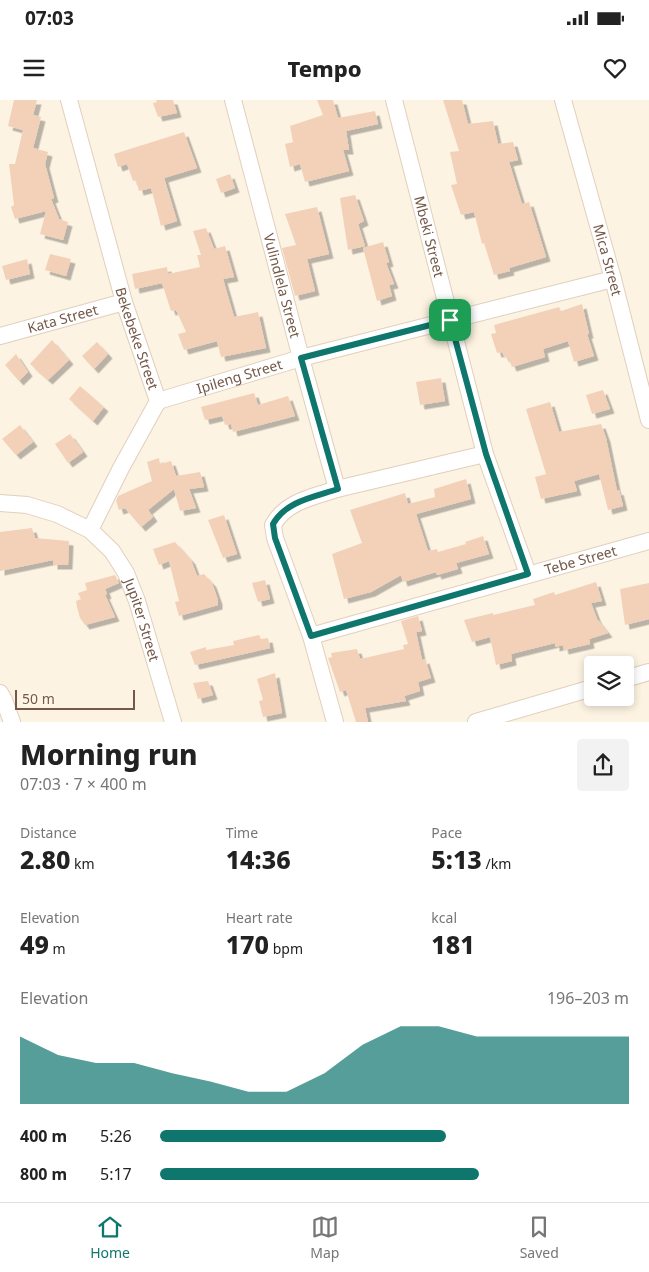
<!DOCTYPE html>
<meta charset="utf-8">
<style>
body{margin:0;font-family:"Noto Sans",sans-serif;background:#f2f2f2;color:#222;height:100vh;display:flex;flex-direction:column;font-size:19px;white-space:nowrap}
*{box-sizing:border-box;margin:0}
p{font-size:16px;color:#767676}
.icon{flex:none;width:28px;height:28px;fill:none;stroke:currentColor;stroke-width:2;stroke-linecap:round;stroke-linejoin:round}
.map{position:relative;height:622px;overflow:hidden}
.panel{display:flex;flex-direction:column;background:#fff;flex:1}
.panel>*{flex:none}
.fabs{position:absolute;left:584px;top:556px;display:grid;gap:10px}
.fabs a{display:grid;place-items:center;width:50px;height:50px;border-radius:5px;background:#fff;box-shadow:0 2px 8px #0003;font-size:25px}
.scale{position:absolute;left:15px;bottom:12px;width:120px;box-sizing:border-box;padding-left:5px;border:2px solid #745848;border-top:0;font-size:14px;line-height:18px;white-space:nowrap;color:#745848;-webkit-text-stroke:4px #fff6e8;paint-order:stroke}
.pin{position:absolute;display:grid;place-items:center;width:42px;height:42px;color:#fff;margin:-21px;border-radius:10px;box-shadow:0 2px 8px #0006}
.round{display:grid;place-items:center;flex:none;width:52px;height:52px;border-radius:5px;background:#f2f2f2}
.headline{display:flex;align-items:center;justify-content:space-between;height:85px;padding:0 20px}
h1{font-size:28px;font-weight:800;line-height:38px}
.metrics{display:grid;grid-template-columns:repeat(3,1fr);gap:8px;height:85px;padding:5px 20px}
.metrics div{display:grid;align-content:center}
.metrics b{font-size:25px;font-weight:800}
.metrics small{font-size:14px;font-weight:400}
.metrics p{font-size:14px}
.chart{height:140px;padding:10px 20px}
.chart p{display:flex;justify-content:space-between}
.chart svg{width:100%;height:90px;margin-top:5px;fill:#0f766e;opacity:.7}
ul{padding:0 20px;list-style:none;font-size:16px}
li{display:grid;grid-template-columns:80px 60px 1fr;align-items:center;height:38px}
li i{height:12px;border-radius:6px;background:#0f766e}
.status{display:flex;justify-content:space-between;align-items:center;height:35px;padding:0 25px;background:#fff;direction:ltr}
.status svg{height:14px;fill:currentColor}
header{display:flex;justify-content:space-between;align-items:center;height:65px;padding:0 20px;background:#fff;font-size:22px;font-weight:800}
.dock{display:flex;justify-content:space-around;align-items:center;height:70px;border-top:1px solid #e0e0e0;background:#fff;font-size:14px;color:#767676}
.dock a{display:grid;justify-items:center;gap:2px}
.dock .current{color:#0f766e}
.map>svg:first-child{display:block}
</style>
<div class="status"><b>07:03</b><svg viewBox="0 0 49 12"><path d="M0 12V9h3v3zM5 12V6h3v6zM10 12V3h3v9zM15 12V0h3v12zM26 1h20v11H26zM47 4h2v5h-2z"/></svg></div>
<header><svg class="icon" aria-label="menu" viewBox="0 0 24 24"><path d="M4 6h16M4 12h16M4 18h16"/></svg>Tempo<svg class="icon" aria-label="heart" viewBox="0 0 24 24"><path d="M12 20l-8-8c-3-5 5-10 8-4 3-6 11-1 8 4z"/></svg></header>
<div class="map">
<svg width="649" height="622" viewBox="0 0 649 622">
<defs>
<filter id="shadow"><feDropShadow dx="4.5" dy="4.5" stdDeviation="0" flood-color="#0004"/></filter>
</defs>
<rect width="100%" height="100%" fill="#fdf3e2"/>
<!-- building -->
<path fill="#f3d1b9" filter="url(#shadow)" d="M14 0H37L33 15 41 17 33 48 48 52 45 64 54 98 51 99 59 119 68 122 63 140 40 134 46 111 15 119 11 107 14 105 9 64H15L23 30 8 26Z
M156 0H173L177 13 158 17 153 3 157 2Z
M317 0H333L338 18 375 11 378 24 346 31 349 50H343L349 71 305 82 300 64 290 67 285 44 293 42 290 26 323 15Z
M443 0H462L468 24 493 21 498 44 513 42 518 60 509 62 522 104 529 102 546 157 509 168 510 171 494 175 484 143 482 144 474 112 461 115 451 85 457 84 450 52 459 51Z
M184 32 197 68 164 78 177 121 161 126 151 88 139 91 136 80 133 81 127 64 118 67 114 54Z
M230 74 235 88 221 93 216 79Z
M355 95 364 121 358 124 365 146 348 150 340 98Z
M317 107 329 154 307 159 315 191 295 196 282 148 296 145 285 114Z
M206 128 214 149 225 146 234 177 223 179 234 217 258 212 266 248 221 257 217 241 184 250 178 234 186 232 176 210 171 211 162 183 135 189 132 174 167 167 168 174 200 167 197 155H201L193 131Z
M383 142 389 162 386 163 394 184 389 185 392 196 377 201 363 148Z
M50 154 71 159 66 176 45 170Z
M27 159 30 174 6 180 2 166Z
M582 204 589 234H587L594 256 574 262 568 241 543 249 545 257 512 267 508 257 505 258 502 252 497 253 491 234 496 233 494 225 559 207 561 211Z
M52 240 69 260 48 280 30 264Z
M97 242 108 254 94 269 82 256Z
M16 254 28 272 19 281 5 265Z
M441 278 445 301 420 305 416 282Z
M80 286 104 307 93 321 69 299Z
M603 290 610 309 592 314 586 295Z
M254 293 258 305 288 296 295 316 233 332 231 324 225 325 222 316 205 320 201 307Z
M550 302 559 332 601 324 606 338 617 391 619 390 623 406 608 410 599 374 574 381 577 391 541 399 535 377 546 374 526 309Z
M20 325 33 342 16 355 2 339Z
M70 334 83 352 68 363 55 344Z
M159 358 160 364 171 361 176 376 200 372 204 387 189 389 196 408 180 411 174 389 148 410 153 417 141 427 125 408 119 410 116 401 118 396 152 381 147 362Z
M466 379 471 399 416 414 428 451 437 449 438 452 466 444 465 442 483 436 489 454 456 463 458 469 437 475 436 472 403 482 401 475 371 492 344 499 332 454 362 443 350 410 405 393 408 404 435 397 434 389Z
M224 415 237 454 223 458 208 420Z
M32 428 35 438 69 441 68 465H53V460L0 471V432Z
M175 442 191 460 197 476 204 474 212 483 218 500V505L179 516 175 502 179 501 169 461 159 465 153 449Z
M115 475 119 483 105 489 107 494 105 495 115 517 85 525 80 518 77 507 76 501 81 499 78 493 87 490 85 483Z
M265 480 270 499 258 502 252 483Z
M596 482 602 501 591 503 597 519 608 533 589 539 590 544 564 550 563 545 555 547V543L511 554 512 561 496 565 490 537 472 542 464 520 493 513V515L535 505 533 499 554 492 555 495Z
M649 483V519L625 525 620 489Z
M418 516 422 531 416 532 422 560 425 559 431 578 418 582 420 591 404 596 406 601 365 608 368 622H356L346 590 340 592 328 558 332 557 331 553 357 549 360 559 404 549 403 545 408 544 401 521Z
M259 535 261 539 268 538 270 548 195 565 190 552 206 547V550L234 545 233 541Z
M275 573 282 613 263 617 259 601 263 600 257 579Z
M208 581 213 595 198 599 193 583Z"/>
<g fill="none" stroke-linecap="round" stroke-linejoin="round">
<!-- street casing -->
<g stroke="#e1cfbd" stroke-width="18">
<g id="street">
<path id="s1" d="M69 0 124 202 158 301 121 368 90 430"/>
<path id="s2" d="M233 0 301 258 337 389C314 397 286 401 273 425L275 438 311 536 335 622"/>
<path id="s3" d="M394 0 485 354 528 474"/>
<path id="s4" d="M563 0 613 179 649 320"/>
<path id="s5" d="M0 236 124 202"/>
<path id="s6" d="M158 301 301 258 613 179"/>
<path d="M337 389 485 354"/>
<path id="s7" d="M0 403 27 405 57 414 90 430 112 451 126 473 137 501 173 622"/>
<path id="s8" d="M311 536 649 441"/>
<path d="M625 579 649 572"/>
<path d="M0 593 4 600 12 622"/>
<path d="M476 622 592 588"/>
</g>
</g>
<!-- street -->
<use href="#street" stroke="#fff" stroke-width="16"/>
</g>
<g fill="none" stroke-linecap="round" stroke-linejoin="round">
<!-- route casing -->
<g stroke="#fff" stroke-width="10">
<path id="route" d="M450 220 486 354 528 474 311 536 275 438 273 424C286 401 314 397 338 389L301 258Z"/>
</g>
<!-- route -->
<use href="#route" stroke="#0f766e" stroke-width="6"/>
</g>
<g text-anchor="middle" stroke-width="4" stroke-linejoin="round" paint-order="stroke">
<!-- street labels -->
<g font-size="14" fill="#745848" stroke="#fff6e8">
<text dy="5" stroke="none"><textPath href="#s3" startOffset="141">Mbeki Street</textPath></text>
<text dy="5" stroke="none"><textPath href="#s4" startOffset="166">Mica Street</textPath></text>
<text dy="5" stroke="none"><textPath href="#s2" startOffset="192">Vulindlela Street</textPath></text>
<text dy="5" stroke="none"><textPath href="#s5" startOffset="65">Kata Street</textPath></text>
<text dy="5" stroke="none"><textPath href="#s1" startOffset="248">Bekebeke Street</textPath></text>
<text dy="5" stroke="none"><textPath href="#s6" startOffset="85">Ipileng Street</textPath></text>
<text dy="5" stroke="none"><textPath href="#s8" startOffset="280">Tebe Street</textPath></text>
<text dy="5" stroke="none"><textPath href="#s7" startOffset="201">Jupiter Street</textPath></text>
</g>
</g>
</svg>
<div class="fabs">
<a><svg class="icon" aria-label="layers" viewBox="0 0 24 24"><path d="M12 4l9 5-9 5-9-5zM3 14l9 5 9-5"/></svg></a>
</div>
<div class="scale">50 m</div>
<div class="pin" style="left:450px;top:220px;background:#1e9e55"><svg class="icon" aria-label="arrive" viewBox="0 0 24 24"><path d="M6 21V4h12l-3 4 3 4H6"/></svg></div>
</div>
<section class="panel">
<div class="headline"><div><h1>Morning run</h1><p>07:03 · 7 × 400 m</p></div><a class="round"><svg class="icon" aria-label="share" viewBox="0 0 24 24"><path d="M12 15V3M7 8l5-5 5 5M5 13v7h14v-7"/></svg></a></div>
<div class="metrics">
<div><p>Distance</p><b>2.80<small> km</small></b></div>
<div><p>Time</p><b>14:36</b></div>
<div><p>Pace</p><b>5:13<small> /km</small></b></div>
</div>
<div class="metrics">
<div><p>Elevation</p><b>49<small> m</small></b></div>
<div><p>Heart rate</p><b>170<small> bpm</small></b></div>
<div><p>kcal</p><b>181</b></div>
</div>
<div class="chart"><p><span>Elevation</span>196–203 m</p>
<svg viewBox="0 0 160 44" preserveAspectRatio="none"><path d="M0 44V11L10 20L20 24L30 24L40 29L50 33L60 38L70 38L80 29L90 15L100 6L110 6L120 11L130 11L140 11L150 11L160 11V44z"/></svg>
</div>
<ul>
<li><b>400 m</b>5:26<i style="width:61%"></i></li>
<li><b>800 m</b>5:17<i style="width:68%"></i></li>
</ul>
</section>
<nav class="dock">
<a class="current"><svg class="icon" aria-label="home" viewBox="0 0 24 24"><path d="M3 11l9-7 9 7M6 9v11h12V9"/></svg>Home</a>
<a><svg class="icon" aria-label="map" viewBox="0 0 24 24"><path d="M3 6l6-2 6 2 6-2v14l-6 2-6-2-6 2zM9 4v14M15 6v14"/></svg>Map</a>
<a><svg class="icon" aria-label="saved" viewBox="0 0 24 24"><path d="M7 4h10v16l-5-4-5 4z"/></svg>Saved</a>
</nav>
